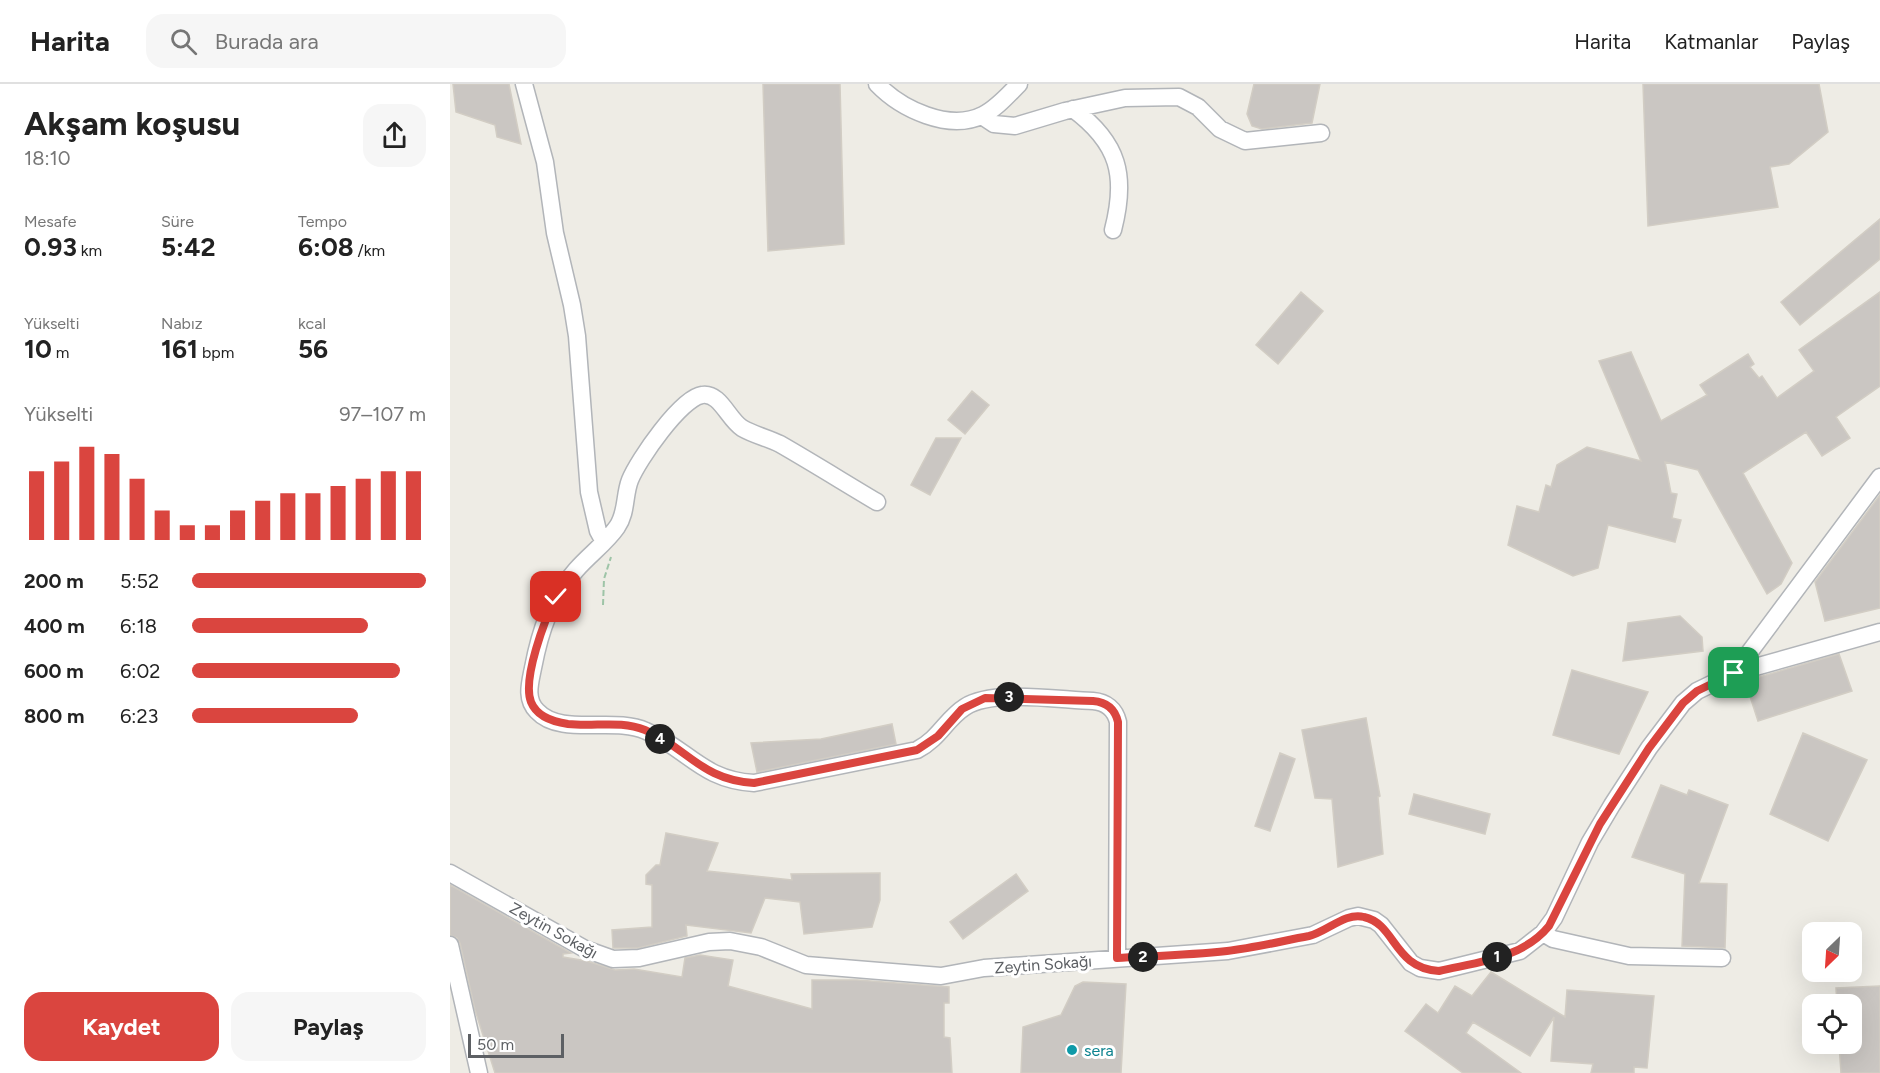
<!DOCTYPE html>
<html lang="tr">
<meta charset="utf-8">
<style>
body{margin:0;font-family:Figtree,sans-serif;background:#f6f6f6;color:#222;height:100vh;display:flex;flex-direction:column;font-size:22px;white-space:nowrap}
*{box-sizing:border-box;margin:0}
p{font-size:20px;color:#767676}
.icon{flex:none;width:33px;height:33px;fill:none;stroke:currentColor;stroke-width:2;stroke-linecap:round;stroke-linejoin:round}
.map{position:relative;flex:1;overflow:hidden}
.sheet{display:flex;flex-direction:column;background:#fff;width:450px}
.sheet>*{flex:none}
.needle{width:39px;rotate:205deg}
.buttons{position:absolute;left:1352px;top:838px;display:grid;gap:12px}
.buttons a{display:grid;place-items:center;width:60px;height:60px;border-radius:12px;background:#fff;box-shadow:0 6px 24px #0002;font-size:30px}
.scale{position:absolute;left:18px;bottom:15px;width:96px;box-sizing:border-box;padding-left:6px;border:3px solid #5d6064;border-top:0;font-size:16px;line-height:21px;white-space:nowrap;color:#5d6064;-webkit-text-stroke:4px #fff;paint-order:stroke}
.pin{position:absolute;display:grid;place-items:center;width:51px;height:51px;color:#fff;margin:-26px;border-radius:12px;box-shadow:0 3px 9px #0006}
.km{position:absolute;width:30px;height:30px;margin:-15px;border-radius:50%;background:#222;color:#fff;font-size:16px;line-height:30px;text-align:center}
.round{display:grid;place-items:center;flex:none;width:63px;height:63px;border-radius:18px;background:#f6f6f6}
.head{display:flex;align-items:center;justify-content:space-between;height:102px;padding:0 24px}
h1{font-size:33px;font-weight:700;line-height:45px}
.metrics{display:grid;grid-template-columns:repeat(3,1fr);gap:9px;height:102px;padding:6px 24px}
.metrics div{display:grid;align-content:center}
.metrics b{font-size:26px;font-weight:700}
.metrics small{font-size:16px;font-weight:400}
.metrics p{font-size:16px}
.chart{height:168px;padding:12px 24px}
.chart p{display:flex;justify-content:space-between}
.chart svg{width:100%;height:108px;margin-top:6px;stroke:#da453f;stroke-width:6}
.primary-button{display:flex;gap:12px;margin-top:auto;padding:12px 24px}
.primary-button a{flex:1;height:69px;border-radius:18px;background:#da453f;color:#fff;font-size:24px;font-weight:700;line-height:69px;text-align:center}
.primary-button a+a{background:#f6f6f6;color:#222}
ul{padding:0 24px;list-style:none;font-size:20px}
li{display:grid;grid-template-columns:96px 72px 1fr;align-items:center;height:45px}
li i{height:15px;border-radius:8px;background:#da453f}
header{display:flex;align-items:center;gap:36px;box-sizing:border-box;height:84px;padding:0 30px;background:#fff;border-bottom:2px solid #e0e0e0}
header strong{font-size:28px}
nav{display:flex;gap:33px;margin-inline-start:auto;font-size:21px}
.search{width:420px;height:54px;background:#f6f6f6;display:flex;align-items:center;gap:15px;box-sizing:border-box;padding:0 21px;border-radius:18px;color:#767676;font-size:22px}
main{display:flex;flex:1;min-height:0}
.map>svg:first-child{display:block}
</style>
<header>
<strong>Harita</strong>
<div class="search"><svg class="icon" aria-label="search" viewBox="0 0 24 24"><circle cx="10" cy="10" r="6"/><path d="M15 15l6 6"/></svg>Burada ara</div>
<nav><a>Harita</a><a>Katmanlar</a><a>Paylaş</a></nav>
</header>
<main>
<section class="sheet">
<div class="head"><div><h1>Akşam koşusu</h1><p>18:10</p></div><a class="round"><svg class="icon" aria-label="share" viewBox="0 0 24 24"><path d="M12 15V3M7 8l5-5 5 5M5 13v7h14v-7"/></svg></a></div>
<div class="metrics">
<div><p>Mesafe</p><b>0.93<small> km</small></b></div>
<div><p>Süre</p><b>5:42</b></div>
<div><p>Tempo</p><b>6:08<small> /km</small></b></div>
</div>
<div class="metrics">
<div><p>Yükselti</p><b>10<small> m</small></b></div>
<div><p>Nabız</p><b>161<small> bpm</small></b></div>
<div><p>kcal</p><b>56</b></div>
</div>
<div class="chart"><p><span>Yükselti</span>97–107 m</p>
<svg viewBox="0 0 160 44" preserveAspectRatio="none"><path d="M5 44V16M15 44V12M25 44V6M35 44V9M45 44V19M55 44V32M65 44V38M75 44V38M85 44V32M95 44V28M105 44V25M115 44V25M125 44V22M135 44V19M145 44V16M155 44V16"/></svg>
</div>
<ul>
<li><b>200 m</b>5:52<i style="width:100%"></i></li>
<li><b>400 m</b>6:18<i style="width:75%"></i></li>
<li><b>600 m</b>6:02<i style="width:89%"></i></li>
<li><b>800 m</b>6:23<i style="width:71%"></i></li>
</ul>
<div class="primary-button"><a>Kaydet</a><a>Paylaş</a></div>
</section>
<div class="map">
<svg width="1430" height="989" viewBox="0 0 1430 989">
<rect width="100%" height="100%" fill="#eeece5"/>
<!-- building -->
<path fill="#cac6c2" stroke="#d2cdc4" stroke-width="1.5" d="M3 0H59L71 60 47 53 45 41 6 28Z
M313 0H390L394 160 318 167Z
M804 0H870L862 39 812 45 802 42 797 30Z
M1193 0H1369L1378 48 1339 80 1320 83 1328 123 1198 142Z
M1430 135V175L1350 241 1331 218Z
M851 208 873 227 828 280 806 261Z
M1430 208V302L1386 333 1400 354 1372 372 1356 348 1293 389 1342 479 1331 500 1317 510 1248 386 1215 378 1221 409 1227 410 1222 434 1231 436 1225 458 1158 441 1148 484 1123 492 1058 461 1067 422 1089 428 1096 401 1101 403 1107 381 1137 363 1191 377 1149 277 1181 268 1211 337 1257 311 1250 301 1298 270 1304 280 1300 283 1309 294 1312 292 1327 314 1364 287 1349 266Z
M522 307 539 321 515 350 498 336Z
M486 354H511L480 411 461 401Z
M1430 411V524L1375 537 1365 498Z
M1230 532 1252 553 1253 567 1173 577 1178 539Z
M1389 570 1402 607 1308 637 1295 597Z
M1122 586 1198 608 1169 670 1103 651Z
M916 634 930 712 928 713 933 770 888 783 882 715 865 714 852 646Z
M442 640 446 660 307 688 301 659 371 655Z
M1353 649 1417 676 1378 757 1320 730Z
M830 669 845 675 820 747 805 742Z
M1211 701 1237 711 1239 706 1278 721 1249 799 1277 800 1275 864 1232 862 1235 790 1182 773Z
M964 710 1040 730 1035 750 959 730Z
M216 749 268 759 257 787 342 796 341 790 430 789V816L422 843 354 850 350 818 315 814 301 849 236 841 237 852 188 864H163L162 846 202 843V801L196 800V791L206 781H210Z
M566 790 578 807 513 855 500 838Z
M0 801 121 869 113 870V873L137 877 165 886 184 885 232 893 235 874 250 871 283 876 278 902 362 925V896H407L499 903V919H494V953L500 954 502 989H45L25 926 10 859 7 854 0 851Z
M1041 888 1115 933 1117 906 1204 912 1197 984 1184 983V989H1141L1143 980 1101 977 1104 933 1080 972 1023 938 1016 949 1071 989H1013L955 947 976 920 988 929 1005 902 1022 912Z
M633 898 676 900 671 989H571L573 943 611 931 625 902Z
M1430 902V989H1391L1389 960H1401V921H1387L1386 904Z"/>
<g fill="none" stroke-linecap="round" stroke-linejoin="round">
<!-- minor casing -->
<g stroke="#b2b5b9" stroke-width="19">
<path id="minor" d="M74 0 95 78 105 149 122 221 127 252 139 408 148 447 154 458
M427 0C451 25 499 48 533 31 547 24 558 11 569 0
M623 25C669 59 677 92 663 146
M532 32 544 40 565 42 615 27 675 14 729 13 748 23 770 45 795 57 871 49
M427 418C395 399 363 379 330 360 318 354 304 351 292 344 278 335 270 308 252 311 231 314 188 376 180 396 174 411 177 429 167 443 156 459 139 471 126 486 101 514 90 547 83 584 80 599 75 615 87 627 111 653 164 632 196 647 238 665 252 696 304 699L467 666C490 654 496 635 515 623 543 605 609 616 643 617 656 618 665 625 668 638L667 874
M1284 589 1430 393
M0 789 135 865 163 875 189 874 259 858 280 857 311 863 356 881 491 892 534 884 778 867 863 851 899 834 908 832 924 836 931 841 961 879 970 884 989 887 1070 867 1093 849 1104 834 1140 758 1162 721 1199 664 1233 619 1247 607 1284 589 1430 548
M1093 849 1103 855 1179 872 1272 874
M0 861 29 989"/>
</g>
<!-- path -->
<path stroke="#9ec4a7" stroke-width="2" stroke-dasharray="6 3" stroke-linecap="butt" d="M153 521 154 495 161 473"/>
<!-- minor -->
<use href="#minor" stroke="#fff" stroke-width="16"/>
</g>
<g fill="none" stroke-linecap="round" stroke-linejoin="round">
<!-- route casing -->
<g stroke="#fff" stroke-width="12">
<path id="route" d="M106 513C95 535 72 595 81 618 87 633 104 638 118 640 145 643 170 636 195 646 238 664 251 696 304 699L467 666 488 652 512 625 535 614 643 617C656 618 665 625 668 638L667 874C703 872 741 871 777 867 804 864 832 857 859 852 877 848 895 828 914 833 946 840 943 884 989 887 1028 878 1072 875 1099 842L1150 740 1199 664 1233 619 1247 607 1284 589"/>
</g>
<!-- route -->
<use href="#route" stroke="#da453f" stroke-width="8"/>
</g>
<!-- markers -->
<circle fill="#0f9aa8" stroke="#fff" stroke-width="2" cx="622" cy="966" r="6"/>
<g text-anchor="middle" stroke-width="6" stroke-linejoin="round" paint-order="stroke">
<!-- street labels -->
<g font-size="16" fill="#5d6064" stroke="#fff">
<text transform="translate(104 846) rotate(29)" y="6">Zeytin Sokağı</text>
<text transform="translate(593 880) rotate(-4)" y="6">Zeytin Sokağı</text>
</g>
<!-- culture labels -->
<g font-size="16" fill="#0d838f" stroke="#fff" text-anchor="start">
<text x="634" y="972">sera</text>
</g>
</g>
</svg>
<div class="buttons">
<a><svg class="needle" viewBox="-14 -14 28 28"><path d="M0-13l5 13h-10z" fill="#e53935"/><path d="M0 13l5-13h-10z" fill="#767676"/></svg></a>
<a><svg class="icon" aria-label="locate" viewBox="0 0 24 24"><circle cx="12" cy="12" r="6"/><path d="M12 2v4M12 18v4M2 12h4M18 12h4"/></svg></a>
</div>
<div class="scale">50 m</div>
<div class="pin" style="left:1284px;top:589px;background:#1e9e55"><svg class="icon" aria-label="arrive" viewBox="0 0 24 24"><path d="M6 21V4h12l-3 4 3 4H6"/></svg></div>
<div class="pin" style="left:106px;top:513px;background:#d93025"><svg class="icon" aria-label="check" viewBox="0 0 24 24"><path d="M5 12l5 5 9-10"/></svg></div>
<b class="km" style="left:1047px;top:873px">1</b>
<b class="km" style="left:693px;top:873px">2</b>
<b class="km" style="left:559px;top:613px">3</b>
<b class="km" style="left:210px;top:655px">4</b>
</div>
</main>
